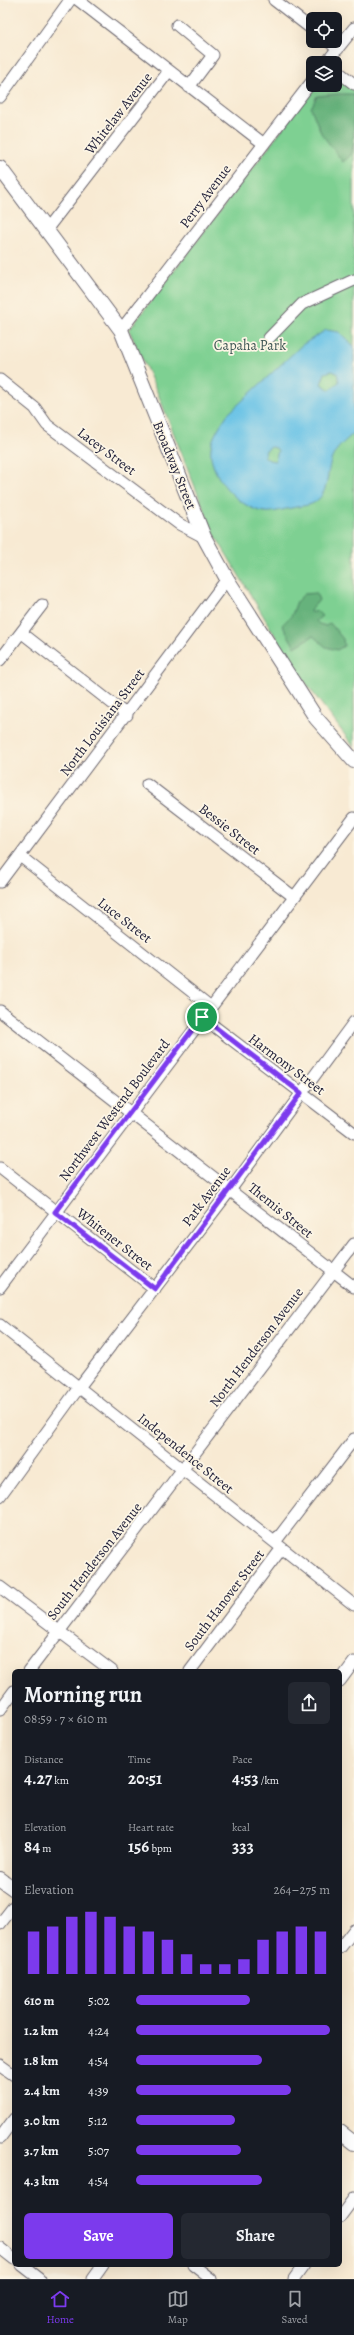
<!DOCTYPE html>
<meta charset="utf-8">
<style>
body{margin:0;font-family:Alegreya,serif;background:#242831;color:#f1f3f6;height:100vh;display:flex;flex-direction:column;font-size:15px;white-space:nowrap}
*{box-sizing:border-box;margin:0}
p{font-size:13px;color:#9ea1a6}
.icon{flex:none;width:22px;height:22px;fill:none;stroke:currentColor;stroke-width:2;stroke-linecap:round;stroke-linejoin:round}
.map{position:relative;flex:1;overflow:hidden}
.details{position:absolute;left:12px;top:1669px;width:330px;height:598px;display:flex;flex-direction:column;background:#171b24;border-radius:6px;box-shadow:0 4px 16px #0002}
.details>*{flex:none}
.buttons{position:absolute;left:306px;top:12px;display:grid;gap:8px}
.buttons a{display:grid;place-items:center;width:36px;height:36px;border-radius:6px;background:#171b24;box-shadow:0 4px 16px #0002;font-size:20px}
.pin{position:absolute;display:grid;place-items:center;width:34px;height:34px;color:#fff;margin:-17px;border:2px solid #fff;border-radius:50%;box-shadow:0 1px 4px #0007}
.round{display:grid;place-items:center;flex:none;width:42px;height:42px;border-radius:6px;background:#242831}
.summary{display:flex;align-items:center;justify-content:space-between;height:68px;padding:0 12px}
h1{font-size:22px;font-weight:700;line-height:30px}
.metrics{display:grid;grid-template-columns:repeat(3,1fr);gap:6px;height:68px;padding:4px 12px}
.metrics div{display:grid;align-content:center}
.metrics b{font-size:17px;font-weight:700}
.metrics small{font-size:11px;font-weight:400}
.metrics p{font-size:11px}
.chart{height:112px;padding:8px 12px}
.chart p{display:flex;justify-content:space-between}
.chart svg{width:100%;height:72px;margin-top:4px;stroke:#7c3aed;stroke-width:6}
.primary-button{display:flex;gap:8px;margin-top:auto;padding:8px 12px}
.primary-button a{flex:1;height:46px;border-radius:6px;background:#7c3aed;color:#fff;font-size:16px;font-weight:700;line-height:46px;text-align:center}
.primary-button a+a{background:#242831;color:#f1f3f6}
ul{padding:0 12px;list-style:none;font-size:13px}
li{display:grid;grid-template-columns:64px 48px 1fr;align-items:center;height:30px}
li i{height:10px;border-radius:5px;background:#7c3aed}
.tabs{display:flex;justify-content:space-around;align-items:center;height:56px;border-top:1px solid #363941;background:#171b24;font-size:11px;color:#9ea1a6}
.tabs a{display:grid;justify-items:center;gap:2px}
.tabs .active{color:#7c3aed}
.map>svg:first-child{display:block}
</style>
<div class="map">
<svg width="354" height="2279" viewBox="0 0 354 2279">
<rect width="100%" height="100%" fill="#fcf5e5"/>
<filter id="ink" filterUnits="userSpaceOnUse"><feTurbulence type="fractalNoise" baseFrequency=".025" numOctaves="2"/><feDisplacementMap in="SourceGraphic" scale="8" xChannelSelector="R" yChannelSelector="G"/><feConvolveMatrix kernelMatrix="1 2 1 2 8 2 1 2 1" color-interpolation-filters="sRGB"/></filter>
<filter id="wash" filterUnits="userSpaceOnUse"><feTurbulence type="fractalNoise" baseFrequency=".012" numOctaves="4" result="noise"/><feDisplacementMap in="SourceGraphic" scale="16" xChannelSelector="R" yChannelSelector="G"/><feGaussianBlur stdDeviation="0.9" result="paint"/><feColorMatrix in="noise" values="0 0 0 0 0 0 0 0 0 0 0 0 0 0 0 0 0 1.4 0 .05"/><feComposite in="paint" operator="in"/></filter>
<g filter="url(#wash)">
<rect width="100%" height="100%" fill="#f8ead3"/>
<!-- green -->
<path fill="#7ed092" stroke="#507966" d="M335 77 354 91V747L295 669 213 532 158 394 129 330 316 85H335Z"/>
<!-- forest -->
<path fill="#66b27c" stroke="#446a5c" d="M338 94H354V142L351 155 343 162 321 133 311 108 317 96Z
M316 593 319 600 310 611 311 613 317 611 322 616 316 621 319 624 326 626 330 623 343 639 344 646 337 650 326 647 313 636 295 647 282 625 292 615 297 601 304 594Z"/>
<!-- water -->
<path fill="#68c2e6" stroke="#457290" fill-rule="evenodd" d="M326 330 339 332 354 346V433C345 441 337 447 332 458 326 472 330 492 315 502 310 506 299 506 292 508 284 509 273 513 265 512 239 509 207 474 211 447 213 435 221 424 227 415L302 345ZM332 371 337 373 339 382 330 390 321 384 325 373ZM271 447 276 448 278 451 275 461 269 460 264 456 266 450Z"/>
</g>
<g filter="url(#ink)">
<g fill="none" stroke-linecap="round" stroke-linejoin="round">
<!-- minor casing -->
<g stroke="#6d6870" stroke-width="13">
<path id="minor" d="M78 0 264 144
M274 0 313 30
M177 25 213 55 189 87
M328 41 338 49
M326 63 354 28
M335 69 354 84
M0 97 70 0
M46 230 169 71
M121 330 313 80
M269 338 302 304 354 280
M0 380 35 408 47 425 179 524 204 537
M22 633 127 715
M0 660 42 605
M147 784 294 897
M20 856 211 1007
M0 882 227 579
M0 1011 354 1287
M202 1017 354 1133
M0 1168 155 1289
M0 1287 354 818
M0 1325 354 1605
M0 1496 80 1386 231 1189 354 1022
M275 1542 354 1439
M0 1587 112 1671
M29 1671 354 1244
M190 1671 282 1548
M340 1681 354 1662
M0 1710 14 1691
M0 1924 14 1906
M340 1948 354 1930
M0 2065 14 2075
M0 2138 14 2119
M340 2217 354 2198
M0 2248 14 2259
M22 2265 40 2279
M193 2265 211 2279
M93 2279 103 2265
M294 2279 304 2265"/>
</g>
<!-- major casing -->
<g stroke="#6d6870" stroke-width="16">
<path id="major" d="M0 168 121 330 204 537 227 579 316 718 354 761
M0 1879 14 1889
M340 2132 354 2143"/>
</g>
<!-- minor -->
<use href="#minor" stroke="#fff" stroke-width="11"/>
<!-- major -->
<use href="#major" stroke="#fff" stroke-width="14"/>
</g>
</g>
<g fill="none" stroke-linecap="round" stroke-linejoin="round" filter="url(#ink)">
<!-- route casing -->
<g stroke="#fff" stroke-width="8">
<path id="route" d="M202 1017 301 1093 155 1289 55 1212Z"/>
</g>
<!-- route -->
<use href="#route" stroke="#7c3aed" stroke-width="5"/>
</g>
<g text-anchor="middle" stroke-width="3.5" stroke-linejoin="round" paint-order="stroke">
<!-- street labels -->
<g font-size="14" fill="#22223b" stroke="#fcf5e5">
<text transform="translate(118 113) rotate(-52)" y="5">Whitelaw Avenue</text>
<text transform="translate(205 196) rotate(-53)" y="5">Perry Avenue</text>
<text transform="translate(107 451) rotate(37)" y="5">Lacey Street</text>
<text transform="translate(175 465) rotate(68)" y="5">Broadway Street</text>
<text transform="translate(102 722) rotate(-53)" y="5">North Louisiana Street</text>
<text transform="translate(230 829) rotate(38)" y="5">Bessie Street</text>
<text transform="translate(125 920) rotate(38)" y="5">Luce Street</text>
<text transform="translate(287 1064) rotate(37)" y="5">Harmony Street</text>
<text transform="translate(114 1110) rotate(-53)" y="5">Northwest Westend Boulevard</text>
<text transform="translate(206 1196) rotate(-53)" y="5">Park Avenue</text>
<text transform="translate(281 1210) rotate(39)" y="5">Themis Street</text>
<text transform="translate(115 1239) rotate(38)" y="5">Whitener Street</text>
<text transform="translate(256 1347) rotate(-53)" y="5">North Henderson Avenue</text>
<text transform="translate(186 1453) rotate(39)" y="5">Independence Street</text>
<text transform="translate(94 1561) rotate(-52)" y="5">South Henderson Avenue</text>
<text transform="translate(224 1600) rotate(-53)" y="5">South Hanover Street</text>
</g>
<!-- park labels -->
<g font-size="14" fill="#3e5655" stroke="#fcf5e5">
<text x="250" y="350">Capaha Park</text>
</g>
</g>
</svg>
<div class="buttons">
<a><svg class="icon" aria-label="locate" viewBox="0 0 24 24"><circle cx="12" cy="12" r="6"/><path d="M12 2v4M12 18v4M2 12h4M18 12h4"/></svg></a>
<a><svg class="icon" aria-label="layers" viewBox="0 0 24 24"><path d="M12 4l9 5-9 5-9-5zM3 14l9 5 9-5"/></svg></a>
</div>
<div class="pin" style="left:202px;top:1017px;background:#1e9e55"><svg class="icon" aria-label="arrive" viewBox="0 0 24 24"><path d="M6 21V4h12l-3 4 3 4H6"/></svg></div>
<section class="details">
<div class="summary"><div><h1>Morning run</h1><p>08:59 · 7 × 610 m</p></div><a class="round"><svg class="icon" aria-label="share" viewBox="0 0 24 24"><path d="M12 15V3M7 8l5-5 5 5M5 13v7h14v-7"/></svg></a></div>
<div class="metrics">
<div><p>Distance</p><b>4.27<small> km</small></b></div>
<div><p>Time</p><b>20:51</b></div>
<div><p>Pace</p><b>4:53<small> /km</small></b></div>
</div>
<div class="metrics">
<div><p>Elevation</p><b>84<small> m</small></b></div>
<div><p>Heart rate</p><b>156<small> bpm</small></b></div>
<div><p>kcal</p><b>333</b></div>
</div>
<div class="chart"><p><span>Elevation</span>264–275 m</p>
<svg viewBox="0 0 160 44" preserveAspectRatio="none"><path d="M5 44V18M15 44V15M25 44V9M35 44V6M45 44V9M55 44V15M65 44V18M75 44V23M85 44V32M95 44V38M105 44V38M115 44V35M125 44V23M135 44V18M145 44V15M155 44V18"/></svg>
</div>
<ul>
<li><b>610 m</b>5:02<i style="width:59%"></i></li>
<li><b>1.2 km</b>4:24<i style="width:100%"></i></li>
<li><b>1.8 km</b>4:54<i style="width:65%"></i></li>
<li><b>2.4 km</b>4:39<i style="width:80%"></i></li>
<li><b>3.0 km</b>5:12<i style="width:51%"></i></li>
<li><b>3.7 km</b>5:07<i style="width:54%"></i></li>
<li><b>4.3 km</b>4:54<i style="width:65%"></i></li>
</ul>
<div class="primary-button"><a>Save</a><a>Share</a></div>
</section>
</div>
<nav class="tabs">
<a class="active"><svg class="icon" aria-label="home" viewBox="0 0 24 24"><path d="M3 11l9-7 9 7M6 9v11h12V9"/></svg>Home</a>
<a><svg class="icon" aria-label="map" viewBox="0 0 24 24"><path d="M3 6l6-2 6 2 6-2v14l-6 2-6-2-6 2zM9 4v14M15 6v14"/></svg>Map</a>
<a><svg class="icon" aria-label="saved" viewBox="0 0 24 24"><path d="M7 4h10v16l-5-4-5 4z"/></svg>Saved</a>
</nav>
